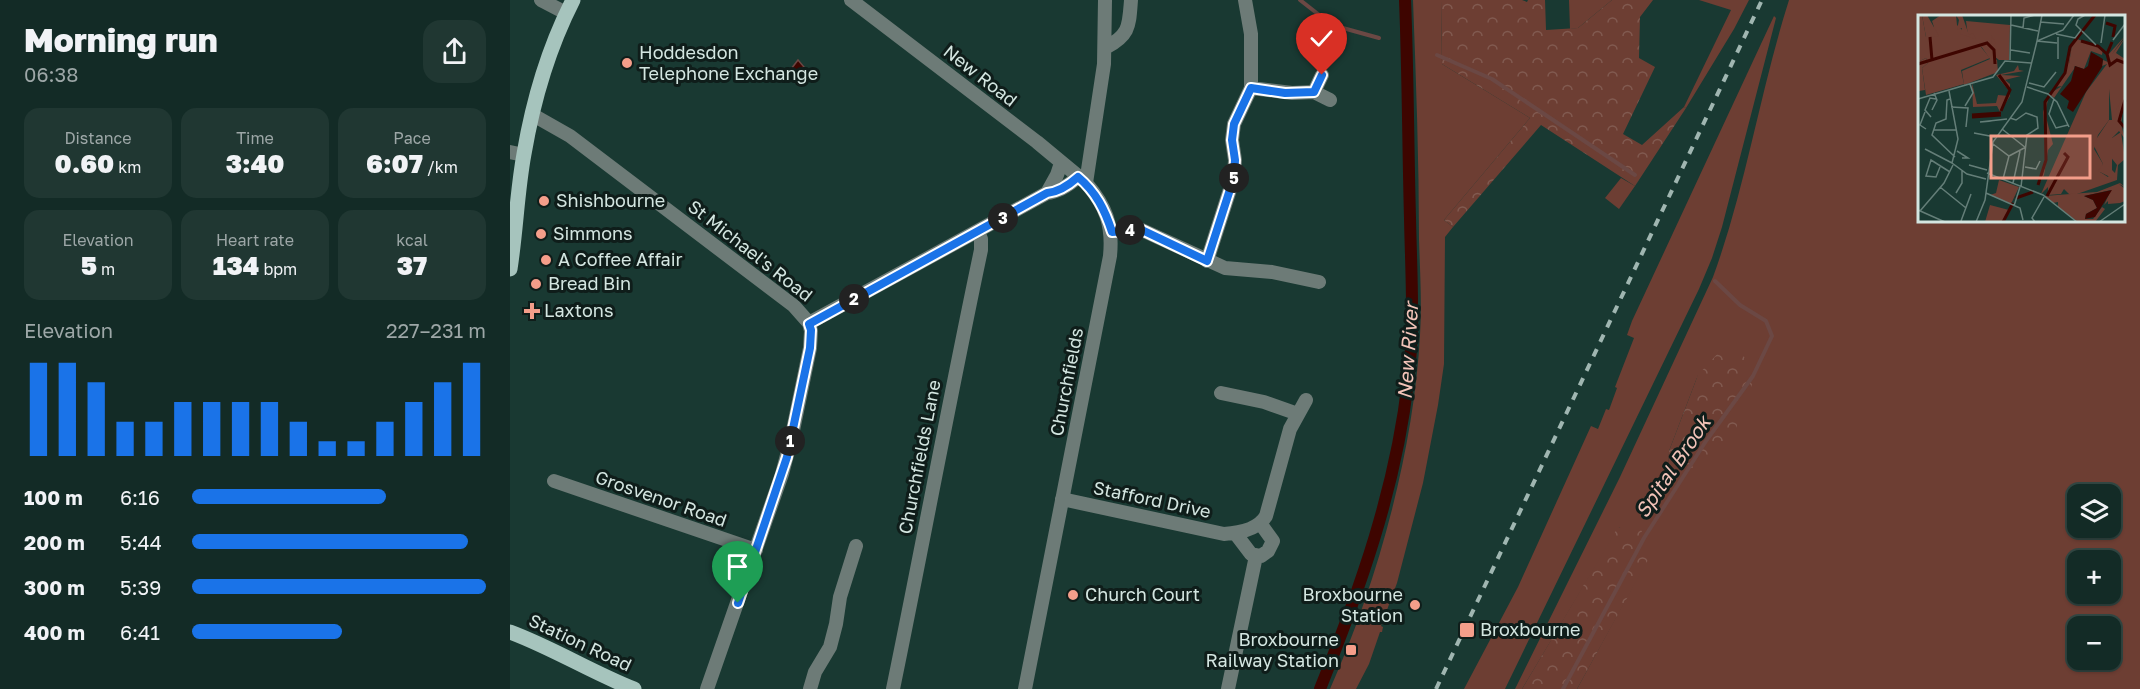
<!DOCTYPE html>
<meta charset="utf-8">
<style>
body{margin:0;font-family:"Golos Text",sans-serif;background:#203732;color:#f1f3f6;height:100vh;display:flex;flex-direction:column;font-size:22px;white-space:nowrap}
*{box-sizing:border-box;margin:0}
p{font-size:20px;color:#9da7a7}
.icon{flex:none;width:33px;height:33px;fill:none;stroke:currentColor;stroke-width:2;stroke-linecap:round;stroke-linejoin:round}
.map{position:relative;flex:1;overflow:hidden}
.sheet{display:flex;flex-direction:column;background:#132b26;width:510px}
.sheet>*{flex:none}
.fabs{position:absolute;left:1557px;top:484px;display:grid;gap:12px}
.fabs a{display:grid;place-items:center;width:54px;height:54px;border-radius:12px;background:#132b26;box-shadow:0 2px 4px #0004,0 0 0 2px #324743;font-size:30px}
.pin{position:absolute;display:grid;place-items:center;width:51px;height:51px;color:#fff;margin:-62px -26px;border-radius:50% 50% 50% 0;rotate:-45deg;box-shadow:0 0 6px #0007}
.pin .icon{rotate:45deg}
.km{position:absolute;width:30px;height:30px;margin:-15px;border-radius:50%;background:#222;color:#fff;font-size:16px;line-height:30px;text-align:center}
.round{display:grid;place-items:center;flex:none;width:63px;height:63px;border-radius:18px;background:#203732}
.headline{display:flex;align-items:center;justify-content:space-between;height:102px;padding:0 24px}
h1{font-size:33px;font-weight:800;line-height:45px}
.metrics{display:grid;grid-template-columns:repeat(3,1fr);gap:9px;height:102px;padding:6px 24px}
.metrics div{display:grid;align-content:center;border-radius:15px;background:#203732;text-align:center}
.metrics b{font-size:26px;font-weight:800}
.metrics small{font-size:16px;font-weight:400}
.metrics p{font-size:16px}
.chart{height:168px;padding:12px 24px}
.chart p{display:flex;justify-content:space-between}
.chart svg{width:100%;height:108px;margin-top:6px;stroke:#1a73e8;stroke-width:6}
ul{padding:0 24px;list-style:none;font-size:20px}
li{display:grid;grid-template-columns:96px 72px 1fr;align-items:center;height:45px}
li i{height:15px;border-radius:8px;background:#1a73e8}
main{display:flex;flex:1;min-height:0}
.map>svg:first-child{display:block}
</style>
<main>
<section class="sheet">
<div class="headline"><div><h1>Morning run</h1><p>06:38</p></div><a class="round"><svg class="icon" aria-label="share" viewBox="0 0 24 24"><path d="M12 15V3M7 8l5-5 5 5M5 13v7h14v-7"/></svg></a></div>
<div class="metrics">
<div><p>Distance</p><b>0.60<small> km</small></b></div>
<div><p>Time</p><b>3:40</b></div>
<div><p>Pace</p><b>6:07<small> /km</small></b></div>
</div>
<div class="metrics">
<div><p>Elevation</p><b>5<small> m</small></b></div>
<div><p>Heart rate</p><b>134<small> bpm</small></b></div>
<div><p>kcal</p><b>37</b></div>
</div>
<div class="chart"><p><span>Elevation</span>227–231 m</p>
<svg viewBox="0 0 160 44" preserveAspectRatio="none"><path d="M5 44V6M15 44V6M25 44V14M35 44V30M45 44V30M55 44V22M65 44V22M75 44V22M85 44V22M95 44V30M105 44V38M115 44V38M125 44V30M135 44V22M145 44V14M155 44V6"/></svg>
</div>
<ul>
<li><b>100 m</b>6:16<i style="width:66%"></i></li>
<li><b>200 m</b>5:44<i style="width:94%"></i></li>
<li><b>300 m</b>5:39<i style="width:100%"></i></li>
<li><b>400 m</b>6:41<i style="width:51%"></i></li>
</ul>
</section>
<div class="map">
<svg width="1630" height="689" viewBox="0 0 1630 689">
<defs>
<pattern id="forest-crowns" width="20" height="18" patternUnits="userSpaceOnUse" patternTransform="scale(1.5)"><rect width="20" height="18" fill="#6d3e33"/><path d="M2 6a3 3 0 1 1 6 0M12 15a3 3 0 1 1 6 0" fill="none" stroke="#815a50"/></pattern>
</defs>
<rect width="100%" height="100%" fill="#193932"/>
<!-- green -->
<path fill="#6d3e33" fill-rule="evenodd" d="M903 0H931L932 64 1020 118 934 220 943 227 935 237 934 364 928 405 913 483 887 583 871 626 873 627 872 632H870L859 664 846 689H820C867 584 904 450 910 335 912 304 910 271 909 240 909 160 906 80 903 0Z
M1059 0H1102L1068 28 1060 29Z
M1189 0H1239L1224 29 1176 108 1174 107 1221 10Z
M1279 0H1630V689H1067L1142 551 1109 527 1012 689H1005L1110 477 1203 277C1236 187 1250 91 1279 0ZM1410 16H1614V220H1410ZM1188 375 1158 474 1159 451ZM1568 495H1600V528H1568ZM1568 561H1600V594H1568ZM1568 627H1600V660H1568Z
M1264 16 1266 18 1212 227 1202 258 1189 289 995 689H954L1008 587 1081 426 1088 429 1096 409 1099 410 1107 388 1105 387 1124 338 1117 335 1122 321Z
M1111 178 1125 186 1109 209 1095 198Z"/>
<!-- forest -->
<path fill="url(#forest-crowns)" d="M931 0H1012L1017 2 1018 0H1035L1036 30 1068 28 1102 0H1143L1130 17 1129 58 1145 67 1113 134 1132 145 1174 107 1176 108 1125 186 1031 125 943 227 934 220 1020 118 932 64Z
M1209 352H1232L1244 379 1221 442 1185 480 1158 474 1159 451 1188 375Z
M1108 527 1131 530 1143 551 1067 689H1012Z"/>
<!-- water -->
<path fill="#3e0500" stroke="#6b4844" stroke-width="1.5" d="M288 60 294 67 291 69 284 78 278 73Z"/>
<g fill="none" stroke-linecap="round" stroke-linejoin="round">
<!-- stream -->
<path stroke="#6b4844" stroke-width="4" d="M790 0 822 25 869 38
M927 55 982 79 1125 175
M1053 689 1134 538 1196 441 1243 376 1262 336 1256 321 1230 305 1205 281"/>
<!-- canal -->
<path stroke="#3e0500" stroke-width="12" d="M810 689C850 589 886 488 898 381 905 326 901 272 900 218 898 145 898 72 895 0"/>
<!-- minor -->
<path stroke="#6d7b77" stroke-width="14" d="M31 0 56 13
M341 0 527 142 574 181
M595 48C620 35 619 26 621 0
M741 88 782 93 804 92 820 100
M804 92 812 75
M23 115 60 136 284 306 299 323 537 193C549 192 559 185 568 177
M0 152 14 155
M537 193 547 175 551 163
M602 232 632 230 715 268 762 272 809 282
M697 261 724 177 725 160 722 140 724 124 741 88V34L735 0
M711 393 754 402 788 414
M44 481 246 550
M552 499 714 534C729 533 748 530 756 516L780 429 796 400
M725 533 741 554 751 556 758 551 763 541 750 523
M197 689 272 474 281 440 300 348 301 331 299 323
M300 689 305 672 320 647 326 624 330 597 346 546
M383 689C413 543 440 396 471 250V239L468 232
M515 689 600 256C603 225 596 206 576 183L594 64 595 0
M718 689 746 556"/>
<!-- major -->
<path stroke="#a6c4bd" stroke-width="15" d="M0 269C6 231 7 192 14 154 23 101 39 47 63 0
M0 632C43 648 81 672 124 689"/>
<!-- rail -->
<path stroke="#a0b6b1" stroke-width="4" stroke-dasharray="8 8" stroke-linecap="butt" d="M926 689 1252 0"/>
</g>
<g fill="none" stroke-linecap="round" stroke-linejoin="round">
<!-- route casing -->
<g stroke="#fff" stroke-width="12">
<path id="route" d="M228 603 277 457 300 348 301 330 299 324 537 193C549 192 559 185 568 177 586 192 595 210 602 232L632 230 697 261 724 177 725 160 722 140 724 124 741 88 775 93 804 92 812 75"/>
</g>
<!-- route -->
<use href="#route" stroke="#1a73e8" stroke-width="8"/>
</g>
<!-- markers -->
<g fill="#f49e8a" stroke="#0f1d1a" stroke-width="2">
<circle cx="117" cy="63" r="6"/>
<circle cx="34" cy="201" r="6"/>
<circle cx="31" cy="234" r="6"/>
<circle cx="36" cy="260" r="6"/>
<circle cx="26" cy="284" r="6"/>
<path d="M19 302h6v6h6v6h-6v6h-6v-6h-6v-6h6z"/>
<circle cx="563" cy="595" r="6"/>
<circle cx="905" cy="605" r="6"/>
<rect x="949" y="622" width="16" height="16" rx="3"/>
<rect x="835" y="644" width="12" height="12" rx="3"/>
</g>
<g text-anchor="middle" stroke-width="6" stroke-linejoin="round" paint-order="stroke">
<!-- poi labels -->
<g font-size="18" fill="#d4e6e1" stroke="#0f1d1a" text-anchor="start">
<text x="129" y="59">Hoddesdon<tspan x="129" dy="21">Telephone Exchange</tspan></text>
<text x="46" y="207">Shishbourne</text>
<text x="43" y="240">Simmons</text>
<text x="48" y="266">A Coffee Affair</text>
<text x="38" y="290">Bread Bin</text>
<text x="34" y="317">Laxtons</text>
<text x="575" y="601">Church Court</text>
<text x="893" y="601" text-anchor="end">Broxbourne<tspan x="893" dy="21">Station</tspan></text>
<text x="970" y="636">Broxbourne</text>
<text x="829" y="646" text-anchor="end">Broxbourne<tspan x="829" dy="21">Railway Station</tspan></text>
</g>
<!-- street labels -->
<g font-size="18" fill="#d4e6e1" stroke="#0f1d1a">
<text transform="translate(470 76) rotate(38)" y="6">New Road</text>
<text transform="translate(240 251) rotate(38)" y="6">St Michael's Road</text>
<text transform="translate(557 382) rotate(-79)" y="6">Churchfields</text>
<text transform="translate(410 457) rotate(-79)" y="6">Churchfields Lane</text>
<text transform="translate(151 499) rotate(19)" y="6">Grosvenor Road</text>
<text transform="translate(642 500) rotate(12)" y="6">Stafford Drive</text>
<text transform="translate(70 643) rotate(25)" y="6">Station Road</text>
</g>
<!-- water labels -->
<g font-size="20" font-style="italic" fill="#f2c3b8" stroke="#0f1d1a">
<text transform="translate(898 351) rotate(-86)" y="7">New River</text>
<text transform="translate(1163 467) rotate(-56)" y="7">Spital Brook</text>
</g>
</g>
<!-- overview -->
<g transform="translate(1408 15)">
<rect width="207" height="207" fill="#193932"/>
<path d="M0 0H4L8 22 16 12 14 6 23 0H38L39 10 50 21 48 6 92 10 91 45H81L62 31 72 43 43 55 46 69 8 80 4 53 10 48 8 43 0 47ZM207 21 194 39 207 23 198 38 207 44V78L198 105H194L191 74V105L180 120 176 134 185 149 182 157 190 162 194 155 197 158 199 150 191 140 194 123 203 117 207 144 200 150 199 165 159 179H151L146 174 143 179 130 180V172L123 179 168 77 189 49 184 51 185 45 190 47 189 41ZM159 24 185 34 184 40 173 36 166 54 151 49 154 30ZM131 80 127 98 135 129 130 135 126 160 120 171 128 142 125 97ZM81 165 101 172 93 189 72 180 78 178ZM72 190 91 195 84 207H67Z" fill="#6d3e33"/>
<path d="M4 0H9L21 21 8 22ZM38 0H44L51 20 55 18 58 24 42 19 44 13 39 15 41 5ZM73 20 78 28 75 30 78 43H75L79 45 80 57 46 70 44 56 72 44 63 31 76 39 71 30H63L74 28ZM154 30 151 48 157 50 156 54 136 83 131 79 144 71 137 72 146 59ZM8 43 10 48 4 53 7 75 1 76 0 47ZM100 50 101 55 106 56 83 60 103 61 87 65 92 69V81L82 97 79 91 55 92 54 68 59 89 78 88 80 80 91 81 92 77 78 60 96 56ZM207 78 203 109 207 124 201 116 194 123V163L180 156 185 149 175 129 191 105H198V95ZM202 168 207 172 201 169 207 174V186L202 188 190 189V186L186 190 193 175 166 181 175 185 179 193 168 199 167 204H175L184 192 187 194 177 207H160L140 192V187L135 188 126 181 179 177Z" fill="#6d3e33"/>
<path d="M173 37 185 44 184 52 155 97 149 93 151 86 142 79 153 66 157 51 166 54 170 51ZM194 175 177 202 167 204 168 199 179 193 175 185 166 181Z" fill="#3e0500"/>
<path fill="none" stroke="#3e0500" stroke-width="3" d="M188 8 197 11 195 22M12 22 14 45M163 26 180 31 189 39 194 27M189 39 192 50 199 45 207 48M0 49 69 28 76 35 77 49M81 60 92 75 83 96M207 85 201 106 207 113M54 100 83 98M54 102 83 100M120 170 128 145 127 87 147 58 152 32 177 0M129 181 150 142 146 138M98 183 115 177M85 207 95 188"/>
<path fill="none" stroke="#647e78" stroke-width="1.5" d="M124 0 119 26 139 28M122 7 146 9M93 10 120 16M105 13 106 3 117 0M164 16 178 30M138 19 157 23 163 15 158 10 160 4 167 0M195 25 207 9M183 28 187 0M93 35 112 38M140 44V22M92 45 93 0M111 68 126 72 138 57M109 72 130 79 139 87 151 112M31 76 40 124 34 148 49 159 68 164M0 84 75 62 87 46 113 48M32 84 29 85 28 104 18 108 14 120 37 142M136 84 131 99 138 113 150 110M47 91 55 78 52 69M33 92 50 93 48 112M14 95 19 85 16 78M7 97 2 110 8 114M13 102 7 95 12 83 18 84M92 103 98 105 108 98 119 102 120 113 109 120 103 172M74 106 62 107 89 104M84 114 108 133M16 115H38M56 118 77 122M75 129 91 141 108 132M7 134 34 148M39 136 50 143H44M51 150 69 155M22 152 18 162 8 161 13 145 32 157M107 152 118 154 122 146M69 158 125 180 159 207M85 164 91 141M95 168 102 136M22 172 48 193M38 178 44 168V156M68 178 102 193 105 205M96 191 102 172M0 195 27 207M2 196 26 168 35 150M43 206 53 179M58 207 67 185 75 127 104 87 119 26 145 15 156 0M117 207 114 203 126 182M181 207 207 189"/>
<path fill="#f49e8a" fill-opacity="0.15" stroke="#f49e8a" stroke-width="3" d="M73 121H172V163H73Z"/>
<rect width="207" height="207" fill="none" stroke="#d4e6e1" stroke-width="3"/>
</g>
</svg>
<div class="fabs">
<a><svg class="icon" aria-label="layers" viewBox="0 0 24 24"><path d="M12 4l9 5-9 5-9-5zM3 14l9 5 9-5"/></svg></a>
<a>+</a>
<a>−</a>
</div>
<div class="pin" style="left:228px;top:603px;background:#1e9e55"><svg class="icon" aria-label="arrive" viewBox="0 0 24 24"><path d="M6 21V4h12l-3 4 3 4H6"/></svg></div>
<div class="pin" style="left:812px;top:75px;background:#d93025"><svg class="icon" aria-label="check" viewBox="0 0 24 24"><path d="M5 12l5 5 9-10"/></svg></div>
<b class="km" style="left:280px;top:441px">1</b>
<b class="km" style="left:344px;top:299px">2</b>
<b class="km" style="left:493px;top:218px">3</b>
<b class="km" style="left:620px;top:230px">4</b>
<b class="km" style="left:724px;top:178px">5</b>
</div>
</main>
